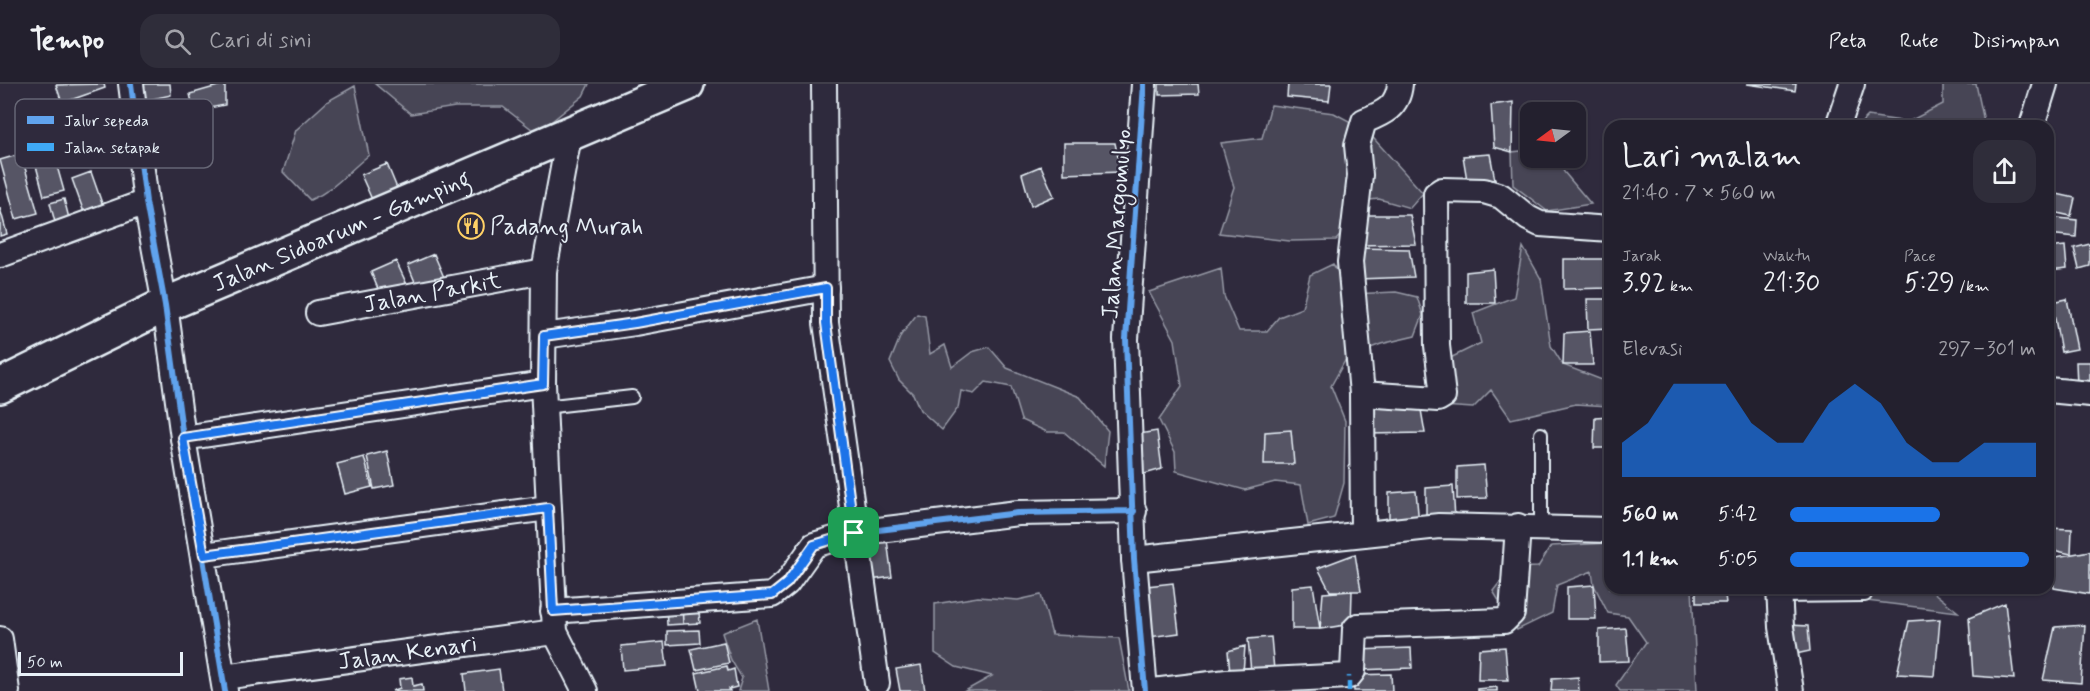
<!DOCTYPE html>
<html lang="id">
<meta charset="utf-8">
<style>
body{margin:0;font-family:Mynerve,sans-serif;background:#2f2d3a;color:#f1f3f6;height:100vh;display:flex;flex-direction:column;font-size:22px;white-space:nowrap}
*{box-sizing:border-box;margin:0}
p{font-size:20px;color:#a3a3aa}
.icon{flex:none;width:33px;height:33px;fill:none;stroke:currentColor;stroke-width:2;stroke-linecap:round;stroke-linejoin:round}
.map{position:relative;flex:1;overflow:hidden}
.side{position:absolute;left:1604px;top:36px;width:450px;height:474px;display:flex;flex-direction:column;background:#23202e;border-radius:18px;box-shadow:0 2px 4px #0004,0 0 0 2px #403e4a}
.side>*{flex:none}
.needle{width:39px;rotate:255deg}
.buttons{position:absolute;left:1520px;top:18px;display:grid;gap:12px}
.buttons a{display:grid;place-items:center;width:66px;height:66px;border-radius:12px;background:#23202e;box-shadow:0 2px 4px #0004,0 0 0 2px #403e4a;font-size:30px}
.scale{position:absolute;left:18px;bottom:15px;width:165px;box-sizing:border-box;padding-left:6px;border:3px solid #e8f1f8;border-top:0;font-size:16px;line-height:21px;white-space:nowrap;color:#e8f1f8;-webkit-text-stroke:4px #2f2a3d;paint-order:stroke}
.pin{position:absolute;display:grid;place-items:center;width:51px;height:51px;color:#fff;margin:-26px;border-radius:12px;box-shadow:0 3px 9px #0006}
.round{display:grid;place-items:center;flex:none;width:63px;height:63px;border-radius:18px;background:#2f2d3a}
.summary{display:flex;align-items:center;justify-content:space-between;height:102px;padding:0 18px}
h1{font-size:33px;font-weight:600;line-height:45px}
.figures{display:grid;grid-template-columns:repeat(3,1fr);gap:9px;height:102px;padding:6px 18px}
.figures div{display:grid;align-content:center}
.figures b{font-size:26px;font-weight:600}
.figures small{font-size:16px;font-weight:400}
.figures p{font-size:16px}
.chart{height:168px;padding:12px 18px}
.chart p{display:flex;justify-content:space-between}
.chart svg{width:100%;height:108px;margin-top:6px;fill:#1a73e8;opacity:.7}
ul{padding:0 18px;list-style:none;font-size:20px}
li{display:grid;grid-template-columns:96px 72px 1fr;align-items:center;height:45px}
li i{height:15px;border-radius:8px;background:#1a73e8}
header{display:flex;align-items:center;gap:36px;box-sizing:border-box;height:84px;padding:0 30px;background:#23202e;border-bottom:2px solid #403e4a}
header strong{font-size:28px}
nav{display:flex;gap:33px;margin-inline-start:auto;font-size:21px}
.search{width:420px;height:54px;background:#2f2d3a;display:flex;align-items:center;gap:15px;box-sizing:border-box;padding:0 21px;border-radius:18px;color:#a3a3aa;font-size:22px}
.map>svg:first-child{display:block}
</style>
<header>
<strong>Tempo</strong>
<div class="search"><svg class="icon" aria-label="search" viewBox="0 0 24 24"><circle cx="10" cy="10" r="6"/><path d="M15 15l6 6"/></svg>Cari di sini</div>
<nav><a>Peta</a><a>Rute</a><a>Disimpan</a></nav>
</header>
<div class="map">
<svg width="2090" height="607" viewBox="0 0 2090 607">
<rect width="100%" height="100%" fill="#2f2a3d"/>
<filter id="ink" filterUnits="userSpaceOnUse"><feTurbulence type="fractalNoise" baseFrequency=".0167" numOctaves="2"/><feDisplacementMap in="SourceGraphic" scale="12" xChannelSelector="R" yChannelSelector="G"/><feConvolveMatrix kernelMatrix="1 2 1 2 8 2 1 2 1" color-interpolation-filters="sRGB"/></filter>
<g filter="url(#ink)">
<!-- green -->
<path fill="#464455" stroke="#979aa6" stroke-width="1.5" d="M375 0H589L583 12 537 49 503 23H455L411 30Z
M1943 0H1976L1985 42H1858L1868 32 1908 38 1943 20Z
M355 2 369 71C347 88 336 105 310 116L283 88 296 46 328 17Z
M1271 21 1334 29 1366 46 1423 109 1410 124 1379 115 1350 118V141L1336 156 1290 157 1219 149 1234 103 1221 59 1262 54Z
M1530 66V74H1557L1564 88 1591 120 1547 127 1513 101 1512 68Z
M1523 163 1541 195 1551 262 1563 281 1602 296 1609 295V322L1576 320 1511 335 1491 306 1473 324 1442 322 1446 276 1481 259 1473 229 1514 213Z
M1333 180 1352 210 1396 208 1417 213 1423 231 1415 252 1381 260 1347 273 1331 302 1345 337 1344 399 1334 434 1308 441 1301 401 1275 398 1245 406 1176 387 1175 368 1159 336 1182 302 1175 256 1149 208 1221 184 1224 212 1239 247H1267L1279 233 1302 224 1310 191Z
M917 230 925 232 930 270 945 261 952 283 972 268 989 263 1007 284 1080 313 1108 347 1104 382 1064 348H1047L1021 336 1011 303 986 298 974 310 961 307 958 324 942 346 920 326 913 310 899 296 890 278 901 251Z
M1609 459 1610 504H1692L1697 607H1620L1616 601 1646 558 1628 532 1608 529 1594 501 1592 487 1557 501 1552 529 1517 546 1493 507 1511 484 1538 483 1551 462Z
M1792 504H1928L1958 528 1792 508Z
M1041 511 1052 551 1119 554 1129 607H965L992 592 956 583 935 569V520L978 513 1018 516Z
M757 535 769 607H738L742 594 731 576 722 549Z"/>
<!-- building -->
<path fill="#575565" stroke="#e8f1f8" stroke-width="1.5" d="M104 0 105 4 62 19 56 1Z
M137 0H170L171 11 139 18Z
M225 0V21L194 27 190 10Z
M1159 0H1198L1199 10 1159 11Z
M1288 0H1331L1329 17 1287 13Z
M1747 0H1796L1795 7Z
M1513 18 1512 68 1494 63 1491 21Z
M1064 59H1115L1121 88 1064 90Z
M53 68 64 107 44 112 34 74Z
M21 70 38 129 16 135 0 76Z
M1490 70 1496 101 1468 102 1463 72Z
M387 80 399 109 374 120 361 91Z
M1041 82 1054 112 1031 122 1022 90Z
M91 88 105 128 86 134 72 95Z
M2048 108 2075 114 2071 132 2048 127Z
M64 115 71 142 57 146 50 119Z
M0 124 7 150 0 152Z
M1359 131H1410L1416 160 1358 161Z
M2048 133 2077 136 2076 153 2048 150Z
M2090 160V182L2079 185 2074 164Z
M2065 162 2067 185 2049 187 2048 164Z
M1358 164 1409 165 1414 193 1358 195Z
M434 170 446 198 420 210 408 181Z
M1564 175H1610V204L1564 205Z
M396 177 409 205 383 217 371 188Z
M1493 185 1495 219H1466V188Z
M1587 215H1610V244L1588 245Z
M2067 215 2077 265 2061 268 2052 218Z
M1590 247 1593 281H1563L1564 249Z
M2076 278H2090V301L2077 302Z
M1369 320H1420L1425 349 1368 350Z
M1610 332V364H1594L1595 333Z
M1291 346 1294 380H1264L1265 348Z
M1157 347 1162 385 1141 391 1139 350Z
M387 367 394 401 374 405 367 372Z
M364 373 372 403 345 410 337 380Z
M1484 381 1487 414 1457 415V383Z
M1453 402 1455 435H1426V404Z
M1416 407 1419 440 1389 441V409Z
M2048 444 2072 445 2071 470 2048 465Z
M863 452 887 456 892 493 870 496Z
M2090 467V510L2054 504 2050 474Z
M1355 470 1361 507H1330L1318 484Z
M1173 499 1179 549 1149 553 1147 502Z
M1313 501 1320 545H1292V503Z
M1594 501 1596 535H1567V503Z
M1696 504H1724L1726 519H1696Z
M1352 507 1351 540 1320 545 1323 509Z
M698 518 700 539 683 540 682 519Z
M682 519 683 540 667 541 666 520Z
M2005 519 2014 595 1973 592 1969 534Z
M1940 535 1935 592 1897 590 1909 537Z
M1788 541 1808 542 1810 567 1791 571Z
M2085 541 2081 599 2043 596 2055 543Z
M1626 544 1629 577 1599 578V546Z
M699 546 700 559 667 561V547Z
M1271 553 1274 586 1251 588 1248 555Z
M664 558 667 582 623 586 621 562Z
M724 558 729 579 696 586 691 565Z
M1245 562 1243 589H1230L1228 567Z
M1505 563 1508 596H1478L1479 565Z
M1411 564 1412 584 1358 586 1357 566Z
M921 581 925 607H900L896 585Z
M727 582 728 587 734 585 737 603 729 605 730 607H700L696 589Z
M499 585 502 607H466L464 590Z
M1391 590 1392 607H1354L1353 591Z
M412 593 413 602 422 600 423 607H392L400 604 399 595Z
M1578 593 1579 607H1551L1552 595Z
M1497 603V607H1477V605Z"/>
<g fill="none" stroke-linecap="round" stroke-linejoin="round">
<!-- service casing -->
<g stroke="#e8f1f8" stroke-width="16">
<path id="service" d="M544 323 632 313
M1541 350V443
M1779 512 1865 511"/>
</g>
<!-- minor casing -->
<g stroke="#e8f1f8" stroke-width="28">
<g id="minor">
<path d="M131 0 146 118 165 221 183 354 225 607"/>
<path d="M824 0 826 239 877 599"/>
<path d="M1144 0 1126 255 1134 475 1145 607"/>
<path d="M1838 42 1852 0"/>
<path d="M2032 42 2045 0"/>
<path d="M569 52 544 187 543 300 555 548 585 607"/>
<path d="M0 171 146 118"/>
<path id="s1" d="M318 229 544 187"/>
<path d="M544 252 635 239 826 204"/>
<path d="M2048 306 2090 310"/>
<path d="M1362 310 1438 315 1443 312 1437 262 1436 110 1442 106 1484 107 1501 112 1528 134 1540 140 1610 145"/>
<path d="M183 354 543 300"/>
<path d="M1363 450 1362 310 1350 178 1360 91 1357 61 1364 37C1384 29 1398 23 1400 0"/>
<path d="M204 471 548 424"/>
<path d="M1134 475 1439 442 1610 446"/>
<path d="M1779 504 1781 543 1791 607"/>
<path d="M553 527 772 511 787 499 814 461 854 449 1018 429 1134 427"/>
<path d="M0 555 7 607"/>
<path id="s2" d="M223 593 555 548"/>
<path d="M1153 607 1227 598 1349 592 1353 587 1355 545 1358 542 1504 537 1512 529 1518 442"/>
</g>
</g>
<!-- secondary casing -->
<g stroke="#e8f1f8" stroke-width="38">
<g id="secondary">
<path id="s3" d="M0 302 165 221 687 0"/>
</g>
</g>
<!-- service -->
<use href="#service" stroke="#2f2a3d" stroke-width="12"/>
<!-- minor -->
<use href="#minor" stroke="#2f2a3d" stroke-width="24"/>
<!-- secondary -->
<use href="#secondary" stroke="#2f2a3d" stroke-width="33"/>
<!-- quiet -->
<path stroke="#3fa9f5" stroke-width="4.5" stroke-dasharray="9 4.5" stroke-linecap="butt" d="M544 252 635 239 826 204
M1349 607V592"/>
<!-- cycleway casing -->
<g stroke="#2f2a3d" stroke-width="10">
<path id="cycleway" d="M131 0 146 118 165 221 183 354 225 607
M1144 0 1126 255 1134 475 1145 607
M553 527 772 511 787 499 814 461 854 449 1018 429 1134 427"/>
</g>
<!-- cycleway -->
<use href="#cycleway" stroke="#60a3ed" stroke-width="6"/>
</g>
</g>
<g fill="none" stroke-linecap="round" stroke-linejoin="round" filter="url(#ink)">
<!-- route casing -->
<g stroke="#fff" stroke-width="12">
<path id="route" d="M826 204V239L854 449 814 461 787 499 772 511 553 527 548 424 204 471 183 354 543 300 544 252 635 239Z"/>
</g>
<!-- route -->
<use href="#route" stroke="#1a73e8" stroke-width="8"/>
</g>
<!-- icons -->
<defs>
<g id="restaurant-ring" transform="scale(1.35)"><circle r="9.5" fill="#2f2a3d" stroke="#ffd166" stroke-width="1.5"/><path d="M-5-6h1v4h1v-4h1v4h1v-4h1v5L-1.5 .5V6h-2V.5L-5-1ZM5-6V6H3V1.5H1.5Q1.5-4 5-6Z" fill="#ffd166"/></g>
</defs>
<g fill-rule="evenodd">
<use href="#restaurant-ring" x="471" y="142"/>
</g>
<g text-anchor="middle" stroke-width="4.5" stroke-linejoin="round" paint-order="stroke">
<!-- street labels -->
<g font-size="24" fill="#e8f1f8" stroke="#2f2a3d">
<text transform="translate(1116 140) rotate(-86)" y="8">Jalan Margomulyo</text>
<text dy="8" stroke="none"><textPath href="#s3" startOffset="375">Jalan Sidoarum - Gamping</textPath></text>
<text dy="8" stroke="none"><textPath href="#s1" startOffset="116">Jalan Parkit</textPath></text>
<text dy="8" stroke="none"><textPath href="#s2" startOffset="186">Jalan Kenari</textPath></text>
</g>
<!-- poi labels -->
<g font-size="24" fill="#e8f1f8" stroke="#2f2a3d" text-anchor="start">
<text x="490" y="150">Padang Murah</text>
</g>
</g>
<!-- legend -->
<rect x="15" y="15" width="198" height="69" rx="9" fill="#2f2a3d" stroke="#666675" stroke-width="1.5"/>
<rect x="27" y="32" width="27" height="8" fill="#60a3ed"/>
<rect x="27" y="59" width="27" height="8" fill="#3fa9f5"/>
<g font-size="16" fill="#e8f1f8">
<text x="64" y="42">Jalur sepeda</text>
<text x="64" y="69">Jalan setapak</text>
</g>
</svg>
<div class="buttons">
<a><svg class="needle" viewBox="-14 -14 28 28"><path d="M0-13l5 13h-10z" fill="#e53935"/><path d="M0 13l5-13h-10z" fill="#a3a3aa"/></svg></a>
</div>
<div class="scale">50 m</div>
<div class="pin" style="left:854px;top:449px;background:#1e9e55"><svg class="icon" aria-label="arrive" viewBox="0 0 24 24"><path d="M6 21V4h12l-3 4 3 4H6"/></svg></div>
<section class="side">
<div class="summary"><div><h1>Lari malam</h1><p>21:40 · 7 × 560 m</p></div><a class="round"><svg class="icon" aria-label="share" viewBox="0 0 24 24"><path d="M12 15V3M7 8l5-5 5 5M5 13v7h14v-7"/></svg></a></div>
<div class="figures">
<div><p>Jarak</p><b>3.92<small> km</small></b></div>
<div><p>Waktu</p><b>21:30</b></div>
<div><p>Pace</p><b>5:29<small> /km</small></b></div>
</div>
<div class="chart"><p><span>Elevasi</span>297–301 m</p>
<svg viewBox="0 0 160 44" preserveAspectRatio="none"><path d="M0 44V30L10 22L20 6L30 6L40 6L50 22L60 30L70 30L80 14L90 6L100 14L110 30L120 38L130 38L140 30L150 30L160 30V44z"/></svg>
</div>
<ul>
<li><b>560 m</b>5:42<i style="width:61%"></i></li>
<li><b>1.1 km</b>5:05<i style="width:97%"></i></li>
</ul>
</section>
</div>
